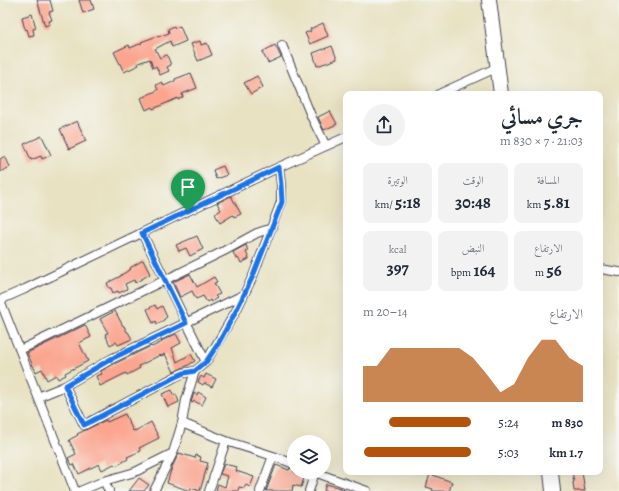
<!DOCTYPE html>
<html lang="ar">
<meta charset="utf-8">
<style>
body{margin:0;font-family:Alegreya,Amiri,serif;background:#f2f2f3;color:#1f2937;direction:rtl;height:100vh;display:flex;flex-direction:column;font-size:15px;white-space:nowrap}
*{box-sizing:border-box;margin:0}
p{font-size:13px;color:#747a83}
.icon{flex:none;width:22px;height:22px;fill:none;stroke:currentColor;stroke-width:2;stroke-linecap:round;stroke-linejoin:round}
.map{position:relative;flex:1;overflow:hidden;direction:ltr}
.details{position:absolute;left:343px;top:91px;width:260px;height:384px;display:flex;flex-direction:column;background:#fff;border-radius:8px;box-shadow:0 4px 16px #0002;direction:rtl}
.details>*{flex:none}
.buttons{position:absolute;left:287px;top:435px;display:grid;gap:8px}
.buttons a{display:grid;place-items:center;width:44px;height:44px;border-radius:50%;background:#fff;box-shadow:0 4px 16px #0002;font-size:20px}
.pin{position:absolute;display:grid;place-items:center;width:34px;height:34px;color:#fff;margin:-41px -17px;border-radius:50% 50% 50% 0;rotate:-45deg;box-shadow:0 0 4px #0007}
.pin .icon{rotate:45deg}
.round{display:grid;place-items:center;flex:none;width:42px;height:42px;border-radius:21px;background:#f2f2f3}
.summary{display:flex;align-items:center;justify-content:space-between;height:68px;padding:0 20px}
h1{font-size:22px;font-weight:700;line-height:30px}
.figures{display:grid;grid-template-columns:repeat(3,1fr);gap:6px;height:68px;padding:4px 20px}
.figures div{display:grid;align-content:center;border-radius:8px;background:#f2f2f3;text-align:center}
.figures b{font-size:17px;font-weight:700}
.figures small{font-size:11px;font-weight:400}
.figures p{font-size:11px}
.chart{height:112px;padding:8px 20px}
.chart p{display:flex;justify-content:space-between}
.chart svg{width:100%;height:72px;margin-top:4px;fill:#b45309;opacity:.7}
ul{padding:0 20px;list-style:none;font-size:13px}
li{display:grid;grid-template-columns:64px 48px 1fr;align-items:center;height:30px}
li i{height:10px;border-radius:5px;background:#b45309}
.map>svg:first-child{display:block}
</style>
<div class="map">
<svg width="619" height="491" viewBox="0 0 619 491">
<rect width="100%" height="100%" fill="#f6f6f2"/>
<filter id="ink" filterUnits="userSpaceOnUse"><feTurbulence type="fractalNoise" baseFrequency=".025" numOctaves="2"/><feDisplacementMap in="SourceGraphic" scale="8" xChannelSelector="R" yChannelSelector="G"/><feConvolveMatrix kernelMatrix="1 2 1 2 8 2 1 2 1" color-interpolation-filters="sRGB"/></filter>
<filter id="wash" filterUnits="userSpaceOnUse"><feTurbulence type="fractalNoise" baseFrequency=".012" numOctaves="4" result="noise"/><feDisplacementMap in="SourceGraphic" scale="16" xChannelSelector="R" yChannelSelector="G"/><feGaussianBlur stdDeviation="0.9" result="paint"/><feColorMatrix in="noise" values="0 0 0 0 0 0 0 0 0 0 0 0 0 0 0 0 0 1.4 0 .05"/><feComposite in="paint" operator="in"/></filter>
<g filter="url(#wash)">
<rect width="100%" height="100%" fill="#e8e2c2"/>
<g id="blocks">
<!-- building -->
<path fill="#fba58f" d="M37 0H50L53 11 49 12 52 20 49 21 50 24 45 26Z
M79 0H91L94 9 83 13Z
M32 14 36 28 33 29 34 35 29 36 27 29 26 30 24 26 22 17Z
M323 23 328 36 310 44 305 33 311 31 310 29Z
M174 26 175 28 180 26 186 41 172 47 170 41 155 49 160 58 167 55 171 65 167 67 169 71 160 75 156 66 153 68 150 59 138 63 139 65 124 72 114 52 129 45 130 48 142 43 141 42 157 36 158 37 169 33 168 29Z
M200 41 201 45 207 43 212 55 198 61 191 44Z
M275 45 281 57 268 63 262 52Z
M332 46 337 59 317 66 313 53Z
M191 73 197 88 182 94 183 97 178 100V98L153 109 152 107 146 110 141 98 158 90 156 85 162 82 164 86 175 81V79Z
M257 76 263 87 251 94 244 83Z
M330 111 337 124 324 130 318 117Z
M77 121 86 141 69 149 60 129Z
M42 136 51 155 42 159 41 156 31 160 24 144Z
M5 156 10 167 0 172V159Z
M223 166 227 175 216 179 213 170Z
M231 196 241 214 234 217 233 215 220 223 215 214 221 210 217 203Z
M197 236 203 249 190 256 186 248 179 251 176 245Z
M246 245 248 251 246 252 249 259 241 263 238 258 236 259 233 252Z
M143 260 150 274 135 283 134 280 125 284 127 289 119 293 118 291 113 293 111 288H109L107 283 121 276V275L131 269 130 268Z
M190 274 197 287 214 277 217 282 214 283 220 294 215 296 217 298 211 302 210 300 207 302 203 296 196 299 192 291 180 297 173 282Z
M155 305 157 309 162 306 167 317 164 319V320L157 324 156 321 153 323 147 309Z
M115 311 123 326H124L127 332H128L132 339 118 345 116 342 110 345 105 334 108 333 100 319Z
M85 325 91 337 79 343 88 361 65 373 66 375 58 379 56 375 47 380 42 369 36 372 27 353Z
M176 334 181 343 172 348 177 362 191 354 195 361 185 367H184L174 372 165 354 161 356 160 355 139 366 140 368 127 375 126 373 100 386 96 376 102 374 101 371 114 364 151 346 152 347 162 342 161 341Z
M206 374 216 379 212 387 204 383 203 385 198 382 201 376 204 378Z
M172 390 173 395 176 394 179 402 168 407 162 394Z
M198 392 206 397 202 405 194 401 193 403 191 402 194 393 197 395Z
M125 414 133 431 135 430V431L151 422 159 438 139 448 141 451 127 457 128 459 116 466 114 464 102 470 99 464 79 474 74 464 72 465 68 458 76 454 69 440 78 435 77 434 106 420 107 422Z
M179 453 195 458 196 455 201 457 200 461 208 463 200 491 191 488 190 491 167 483 172 467Z
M224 464 237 467 236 471 254 477 250 487 246 485 244 488 239 487 238 491H216L218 484 225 487 228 476 220 474Z
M276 465 289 470 290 468 294 469V472L305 476 301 487 293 485 292 491H266Z
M572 472H582L585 491H574L573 482H574Z
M430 474 452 482 449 491H432L433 489 426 487Z
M139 478 149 485 144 491H129Z
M326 484 341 488V489L345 490V491H324Z"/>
</g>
</g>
<g filter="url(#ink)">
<use href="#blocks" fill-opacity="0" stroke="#403f4f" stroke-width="1"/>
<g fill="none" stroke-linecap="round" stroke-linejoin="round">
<!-- street casing -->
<g stroke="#403f4f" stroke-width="10">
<path id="street" d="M282 45 312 118 326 146
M439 94 498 67
M142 233 206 362
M600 269 619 272
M0 300 25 289 279 167 346 137
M0 300 75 491
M20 350 165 280 224 251 257 233 272 228
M65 386 84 425 175 377 184 373 195 371
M38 397 65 386 111 359 243 295
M182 423 226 441 273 456 294 464
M314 472 367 491
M104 481 109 491
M80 491 104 481 135 472 173 453
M154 491 173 453 182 423 186 400 195 371 206 362 236 311 253 276 281 202V185L279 167
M209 491 226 441
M260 491 273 456
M309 491 315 472"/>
</g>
<!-- highway casing -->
<g stroke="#403f4f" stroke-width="16">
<path id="highway" d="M489 0 501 94
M551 472 553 491"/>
</g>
<!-- street -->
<use href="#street" stroke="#fff" stroke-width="8"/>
<!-- highway -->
<use href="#highway" stroke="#fff" stroke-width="14"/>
</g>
</g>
<g fill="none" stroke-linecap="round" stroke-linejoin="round" filter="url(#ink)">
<!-- route casing -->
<g stroke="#fff" stroke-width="8">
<path id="route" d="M279 167 281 185 282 202 253 276 236 311 218 344 206 362 195 371 184 373 175 377 84 425 65 386 111 359 186 323 142 233Z"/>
</g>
<!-- route -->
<use href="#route" stroke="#1a73e8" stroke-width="5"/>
</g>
</svg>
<div class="buttons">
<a><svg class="icon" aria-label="layers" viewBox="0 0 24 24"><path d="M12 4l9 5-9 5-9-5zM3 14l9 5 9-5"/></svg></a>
</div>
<div class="pin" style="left:188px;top:211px;background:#1e9e55"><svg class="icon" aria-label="arrive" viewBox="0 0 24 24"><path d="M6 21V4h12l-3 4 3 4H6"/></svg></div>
<section class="details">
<div class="summary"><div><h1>جري مسائي</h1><p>21:03 · 7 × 830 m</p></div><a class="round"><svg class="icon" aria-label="share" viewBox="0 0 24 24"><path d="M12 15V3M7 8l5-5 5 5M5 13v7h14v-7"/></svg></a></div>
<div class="figures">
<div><p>المسافة</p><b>5.81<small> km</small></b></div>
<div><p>الوقت</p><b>30:48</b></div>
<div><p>الوتيرة</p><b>5:18<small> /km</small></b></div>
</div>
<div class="figures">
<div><p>الارتفاع</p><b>56<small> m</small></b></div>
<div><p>النبض</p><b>164<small> bpm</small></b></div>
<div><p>kcal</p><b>397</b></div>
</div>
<div class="chart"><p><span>الارتفاع</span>14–20 m</p>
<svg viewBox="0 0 160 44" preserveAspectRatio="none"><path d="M0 44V22L10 22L20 11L30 11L40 11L50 11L60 11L70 11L80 17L90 27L100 38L110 33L120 17L130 6L140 6L150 17L160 22V44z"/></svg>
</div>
<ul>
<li><b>830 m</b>5:24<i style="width:76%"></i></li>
<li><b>1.7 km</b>5:03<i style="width:99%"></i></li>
</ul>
</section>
</div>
